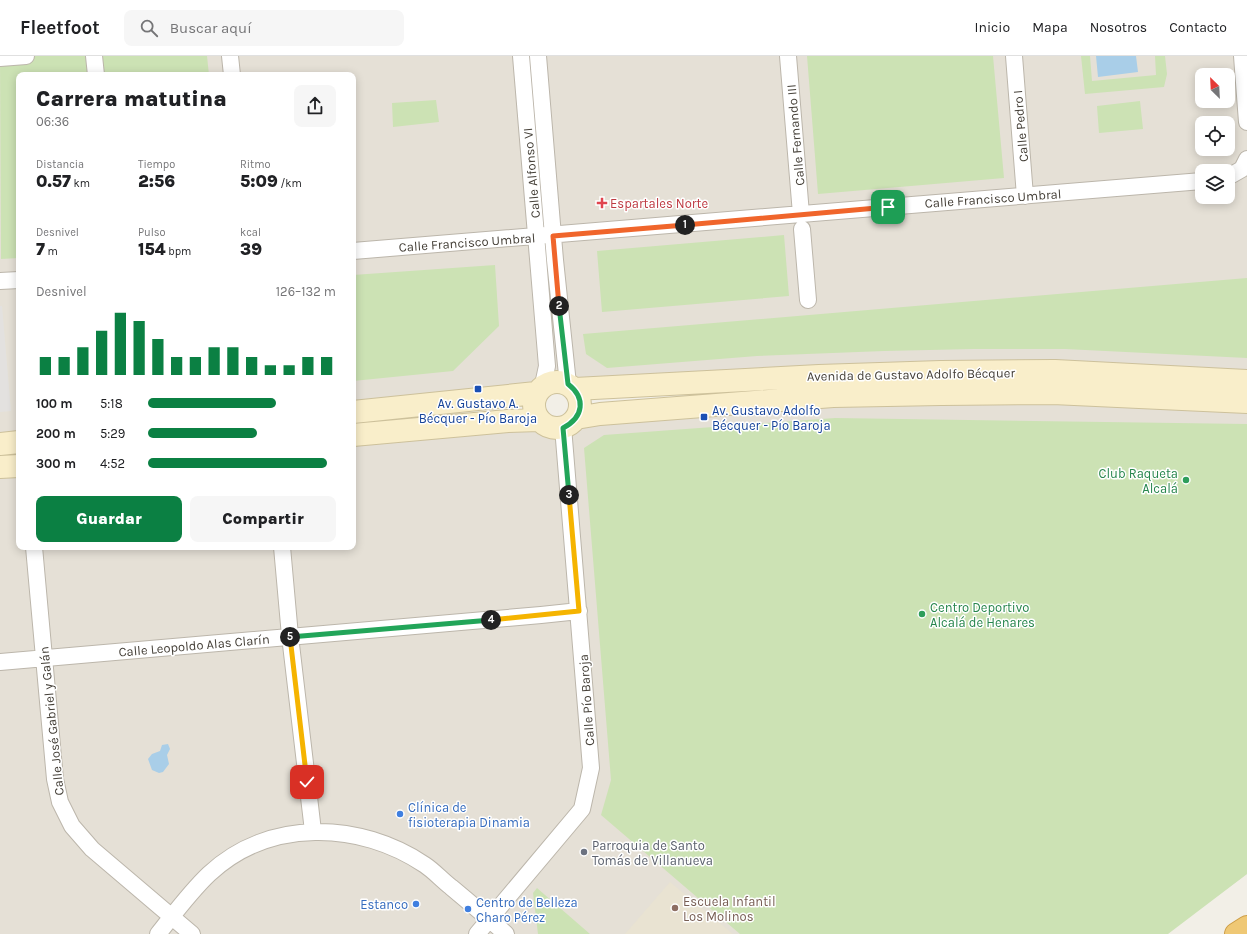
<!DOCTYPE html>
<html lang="es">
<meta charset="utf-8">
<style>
body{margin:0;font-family:Karla,sans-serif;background:#f6f6f6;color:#202124;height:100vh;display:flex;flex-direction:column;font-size:15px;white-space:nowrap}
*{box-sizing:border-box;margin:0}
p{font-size:13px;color:#757577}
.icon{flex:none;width:22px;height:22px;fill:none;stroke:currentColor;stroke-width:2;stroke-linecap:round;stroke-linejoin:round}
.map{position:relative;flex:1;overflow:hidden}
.sheet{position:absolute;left:16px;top:16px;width:340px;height:478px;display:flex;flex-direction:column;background:#fff;border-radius:8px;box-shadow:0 2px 10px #0003}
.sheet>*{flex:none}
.needle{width:26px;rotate:336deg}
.buttons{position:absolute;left:1195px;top:12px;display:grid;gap:8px}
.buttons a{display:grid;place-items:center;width:40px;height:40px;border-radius:8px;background:#fff;box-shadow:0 2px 10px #0003;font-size:20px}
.pin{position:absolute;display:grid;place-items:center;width:34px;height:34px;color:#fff;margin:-17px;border-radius:8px;box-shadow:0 2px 6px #0006}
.km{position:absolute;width:20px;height:20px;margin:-10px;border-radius:50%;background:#222;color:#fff;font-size:11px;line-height:20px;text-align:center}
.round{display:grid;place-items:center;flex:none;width:42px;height:42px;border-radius:8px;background:#f6f6f6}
.overview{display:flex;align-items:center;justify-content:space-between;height:68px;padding:0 20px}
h1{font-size:22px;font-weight:800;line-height:30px}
.stats{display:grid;grid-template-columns:repeat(3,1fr);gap:6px;height:68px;padding:4px 20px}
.stats div{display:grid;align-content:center}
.stats b{font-size:17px;font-weight:800}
.stats small{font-size:11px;font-weight:400}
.stats p{font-size:11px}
.chart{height:112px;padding:8px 20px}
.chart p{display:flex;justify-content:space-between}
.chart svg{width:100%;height:72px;margin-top:4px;stroke:#0b8043;stroke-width:6}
.action{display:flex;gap:8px;margin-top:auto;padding:8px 20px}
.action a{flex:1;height:46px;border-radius:8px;background:#0b8043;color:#fff;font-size:16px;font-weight:800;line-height:46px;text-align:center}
.action a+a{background:#f6f6f6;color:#202124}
ul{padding:0 20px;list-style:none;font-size:13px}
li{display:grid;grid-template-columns:64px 48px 1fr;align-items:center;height:30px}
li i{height:10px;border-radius:5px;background:#0b8043}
header{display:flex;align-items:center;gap:24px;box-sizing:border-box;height:56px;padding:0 20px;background:#fff;border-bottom:1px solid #e0e0e0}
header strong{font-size:19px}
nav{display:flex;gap:22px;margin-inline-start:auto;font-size:14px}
.search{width:280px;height:36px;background:#f6f6f6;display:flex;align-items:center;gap:10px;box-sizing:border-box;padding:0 14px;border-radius:8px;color:#757577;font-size:15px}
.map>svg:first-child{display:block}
</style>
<header>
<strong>Fleetfoot</strong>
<div class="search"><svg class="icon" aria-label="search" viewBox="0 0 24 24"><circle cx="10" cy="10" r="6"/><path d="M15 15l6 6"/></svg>Buscar aquí</div>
<nav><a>Inicio</a><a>Mapa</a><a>Nosotros</a><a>Contacto</a></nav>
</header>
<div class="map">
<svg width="1247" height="878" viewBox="0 0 1247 878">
<rect width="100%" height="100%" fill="#f2efe7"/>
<!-- residential -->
<path fill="#e5e0d6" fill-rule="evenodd" d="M0 0H1247V325L552 326 353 356V19H19V386L0 388ZM1202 19H1228V45H1202ZM1202 67H1228V93H1202ZM1202 115H1228V141H1202Z
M833 340 1247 346V818L1166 878H0V411L19 410V491H353V379L545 369 553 372 563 371Z"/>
<!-- education -->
<path fill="#e9e3d2" d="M670 826 733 878H625Z"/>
<!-- green -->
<path fill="#cce2b4" d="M0 0H207L209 19H19V202L1 203Z
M807 0H993L1004 122 818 138Z
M1081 0H1090L1092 25 1156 19 1155 0H1165L1167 18 1164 31 1085 38Z
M436 44 439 66 393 71 392 47Z
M1140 45 1143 73 1099 77 1097 50Z
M784 179 789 240 602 256 597 195Z
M495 209 499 270 453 315 353 325V219Z
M1247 222V302L1065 293H974L884 295 757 300 607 312 586 298 583 278Z
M835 362 1247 368V818L1168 878H740L601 759 611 724 584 392 604 379Z
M537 832 590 878H538L533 837Z"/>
<!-- parking -->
<path fill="#e3e1df" d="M0 250H2L11 355 0 356Z"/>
<!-- water -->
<path fill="#a9cee8" d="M1096 0H1136L1138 16 1098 21Z
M168 688 170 693 167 699 169 708 163 716 159 717 152 714 148 703 152 698 160 695 162 689Z"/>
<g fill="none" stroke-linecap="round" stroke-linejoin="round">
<!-- street casing -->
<g stroke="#bcb6ab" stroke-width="18">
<path id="street" d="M94 0 96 19
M230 0 232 19
M521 0 547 310 543 329
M538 0 555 204 568 328
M788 0 801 158
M1014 0 1025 140
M1242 0 1247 66
M0 2 26 0
M1228 121 1242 113 1247 103
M802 173 808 244
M353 195 1202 125
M0 225 19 224
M34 491 55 723 60 746 72 770 92 793 192 878
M282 491 290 580 313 775
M0 606 541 559 579 555
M158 878C174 858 190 836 209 818 269 762 360 765 425 809 434 815 442 824 451 831 469 846 488 862 506 878
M477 878 582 753 591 712 563 371"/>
</g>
<!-- secondary casing -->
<g stroke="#cdc19b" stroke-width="24">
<path id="secondary" d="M534 349a23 23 0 1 1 46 0a23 23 0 1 1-46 0Z
M575 333 819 320 941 316 1055 315 1247 325
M353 356 536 337
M576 362 600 358 833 340 941 338 1053 337 1247 346
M353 379 508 365 539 364
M0 388 19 386
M0 411 19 410"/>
</g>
<!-- highway casing -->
<g stroke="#cd9d46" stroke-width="24">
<path id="highway" d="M1236 878 1247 871"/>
</g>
<!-- street -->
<use href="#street" stroke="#fff" stroke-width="16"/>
<!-- secondary -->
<use href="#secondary" stroke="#f9eeca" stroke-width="22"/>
<!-- highway -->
<use href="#highway" stroke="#efc875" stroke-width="22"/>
</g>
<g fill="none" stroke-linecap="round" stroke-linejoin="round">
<!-- split-1 casing -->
<g stroke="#fff" stroke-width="8">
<path id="split-1" d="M685 169 888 151"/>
</g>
<!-- split-2 casing -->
<g stroke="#fff" stroke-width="8">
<path id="split-2" d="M559 250 553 180 685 169"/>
</g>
<!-- split-3 casing -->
<g stroke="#fff" stroke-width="8">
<path id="split-3" d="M559 250 568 328C586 342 584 361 563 372L569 439"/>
</g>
<!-- split-4 casing -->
<g stroke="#fff" stroke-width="8">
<path id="split-4" d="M491 564 579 555 569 439"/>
</g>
<!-- split-5 casing -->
<g stroke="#fff" stroke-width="8">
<path id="split-5" d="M290 581 491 564"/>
</g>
<!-- split-6 casing -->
<g stroke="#fff" stroke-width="8">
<path id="split-6" d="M290 581 307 726"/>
</g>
<!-- split-1 -->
<use href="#split-1" stroke="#f0652b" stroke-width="5"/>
<!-- split-2 -->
<use href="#split-2" stroke="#f0652b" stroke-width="5"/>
<!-- split-3 -->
<use href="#split-3" stroke="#22a559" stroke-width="5"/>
<!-- split-4 -->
<use href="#split-4" stroke="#f5b400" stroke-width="5"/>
<!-- split-5 -->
<use href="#split-5" stroke="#22a559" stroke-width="5"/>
<!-- split-6 -->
<use href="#split-6" stroke="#f5b400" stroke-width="5"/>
</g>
<!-- markers -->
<path fill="#e0444e" stroke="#fff" stroke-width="1.5" d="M600 141h4v4h4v4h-4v4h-4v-4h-4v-4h4z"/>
<g fill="#1a4fb4" stroke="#fff" stroke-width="1.5">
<rect x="474" y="329" width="8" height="8" rx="2"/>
<rect x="700" y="357" width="8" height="8" rx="2"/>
</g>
<g fill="#2e9e5b" stroke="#fff" stroke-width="1.5">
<circle cx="1186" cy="424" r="4"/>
<circle cx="922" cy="558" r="4"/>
</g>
<g fill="#3f7fe0" stroke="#fff" stroke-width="1.5">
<circle cx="400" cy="758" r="4"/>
<circle cx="416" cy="848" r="4"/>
<circle cx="468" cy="853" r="4"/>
</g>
<circle fill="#6b7280" stroke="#fff" stroke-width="1.5" cx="584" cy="796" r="4"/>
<circle fill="#8d6e63" stroke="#fff" stroke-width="1.5" cx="675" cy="852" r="4"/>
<g text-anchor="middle" stroke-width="3" stroke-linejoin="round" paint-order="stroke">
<!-- street labels -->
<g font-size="13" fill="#443f37" stroke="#fff">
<text transform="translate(1020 70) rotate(-95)" y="5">Calle Pedro I</text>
<text transform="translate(795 79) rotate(-95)" y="5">Calle Fernando III</text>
<text transform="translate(531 117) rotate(-95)" y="5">Calle Alfonso VI</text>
<text transform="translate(993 142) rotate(-4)" y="5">Calle Francisco Umbral</text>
<text transform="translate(467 186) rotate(-4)" y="5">Calle Francisco Umbral</text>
<text transform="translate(911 318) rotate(-1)" y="5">Avenida de Gustavo Adolfo Bécquer</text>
<text transform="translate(194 589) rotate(-5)" y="5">Calle Leopoldo Alas Clarín</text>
<text transform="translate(586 644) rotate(-94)" y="5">Calle Pío Baroja</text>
<text transform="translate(51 665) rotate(-96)" y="5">Calle José Gabriel y Galán</text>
</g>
<!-- health labels -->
<g font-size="13" fill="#be3a42" stroke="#fff" text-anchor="start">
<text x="610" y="152">Espartales Norte</text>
</g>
<!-- transit labels -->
<g font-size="13" fill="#164399" stroke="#fff">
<text x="478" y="352">Av. Gustavo A.<tspan x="478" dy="15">Bécquer - Pío Baroja</tspan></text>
<text x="712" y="359" text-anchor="start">Av. Gustavo Adolfo<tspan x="712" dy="15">Bécquer - Pío Baroja</tspan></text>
</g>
<!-- leisure labels -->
<g font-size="13" fill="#27864d" stroke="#fff" text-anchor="end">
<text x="1178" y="422">Club Raqueta<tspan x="1178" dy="15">Alcalá</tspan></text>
<text x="930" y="556" text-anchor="start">Centro Deportivo<tspan x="930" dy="15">Alcalá de Henares</tspan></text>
</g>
<!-- shop labels -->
<g font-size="13" fill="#366cbe" stroke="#fff" text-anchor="start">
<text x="408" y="756">Clínica de<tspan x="408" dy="15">fisioterapia Dinamia</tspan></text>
<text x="476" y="851">Centro de Belleza<tspan x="476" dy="15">Charo Pérez</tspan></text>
<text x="408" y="853" text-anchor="end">Estanco</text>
</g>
<!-- worship labels -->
<g font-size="13" fill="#5b616d" stroke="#fff" text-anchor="start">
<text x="592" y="794">Parroquia de Santo<tspan x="592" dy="15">Tomás de Villanueva</tspan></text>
</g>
<!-- education labels -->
<g font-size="13" fill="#785e54" stroke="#fff" text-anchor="start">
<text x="683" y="850">Escuela Infantil<tspan x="683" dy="15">Los Molinos</tspan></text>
</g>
</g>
</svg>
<div class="buttons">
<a><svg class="needle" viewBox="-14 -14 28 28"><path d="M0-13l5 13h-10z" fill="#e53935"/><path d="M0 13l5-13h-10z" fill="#757577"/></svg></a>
<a><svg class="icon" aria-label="locate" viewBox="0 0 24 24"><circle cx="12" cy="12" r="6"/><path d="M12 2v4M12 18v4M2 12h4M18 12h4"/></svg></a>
<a><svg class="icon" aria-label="layers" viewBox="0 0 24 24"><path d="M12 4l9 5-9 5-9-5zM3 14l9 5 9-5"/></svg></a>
</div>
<div class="pin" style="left:888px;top:151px;background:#1e9e55"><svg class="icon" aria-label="arrive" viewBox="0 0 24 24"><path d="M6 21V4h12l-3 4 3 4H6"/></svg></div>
<div class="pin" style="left:307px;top:726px;background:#d93025"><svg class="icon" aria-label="check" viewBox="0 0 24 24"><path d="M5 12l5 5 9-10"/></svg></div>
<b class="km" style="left:685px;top:169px">1</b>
<b class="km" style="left:559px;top:250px">2</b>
<b class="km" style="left:569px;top:439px">3</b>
<b class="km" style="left:491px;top:564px">4</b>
<b class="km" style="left:290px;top:581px">5</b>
<section class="sheet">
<div class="overview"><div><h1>Carrera matutina</h1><p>06:36</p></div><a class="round"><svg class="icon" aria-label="share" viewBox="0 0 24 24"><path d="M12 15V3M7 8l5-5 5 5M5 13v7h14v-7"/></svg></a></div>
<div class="stats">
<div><p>Distancia</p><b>0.57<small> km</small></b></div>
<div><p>Tiempo</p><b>2:56</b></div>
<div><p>Ritmo</p><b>5:09<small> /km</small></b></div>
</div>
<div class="stats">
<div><p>Desnivel</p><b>7<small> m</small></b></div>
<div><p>Pulso</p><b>154<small> bpm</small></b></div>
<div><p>kcal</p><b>39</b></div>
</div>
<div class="chart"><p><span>Desnivel</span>126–132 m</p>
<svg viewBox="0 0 160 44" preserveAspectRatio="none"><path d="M5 44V33M15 44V33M25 44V27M35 44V17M45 44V6M55 44V11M65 44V22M75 44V33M85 44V33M95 44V27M105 44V27M115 44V33M125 44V38M135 44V38M145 44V33M155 44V33"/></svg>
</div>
<ul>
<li><b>100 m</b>5:18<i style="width:68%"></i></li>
<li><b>200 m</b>5:29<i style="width:58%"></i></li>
<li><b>300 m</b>4:52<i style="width:95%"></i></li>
</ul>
<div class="action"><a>Guardar</a><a>Compartir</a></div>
</section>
</div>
